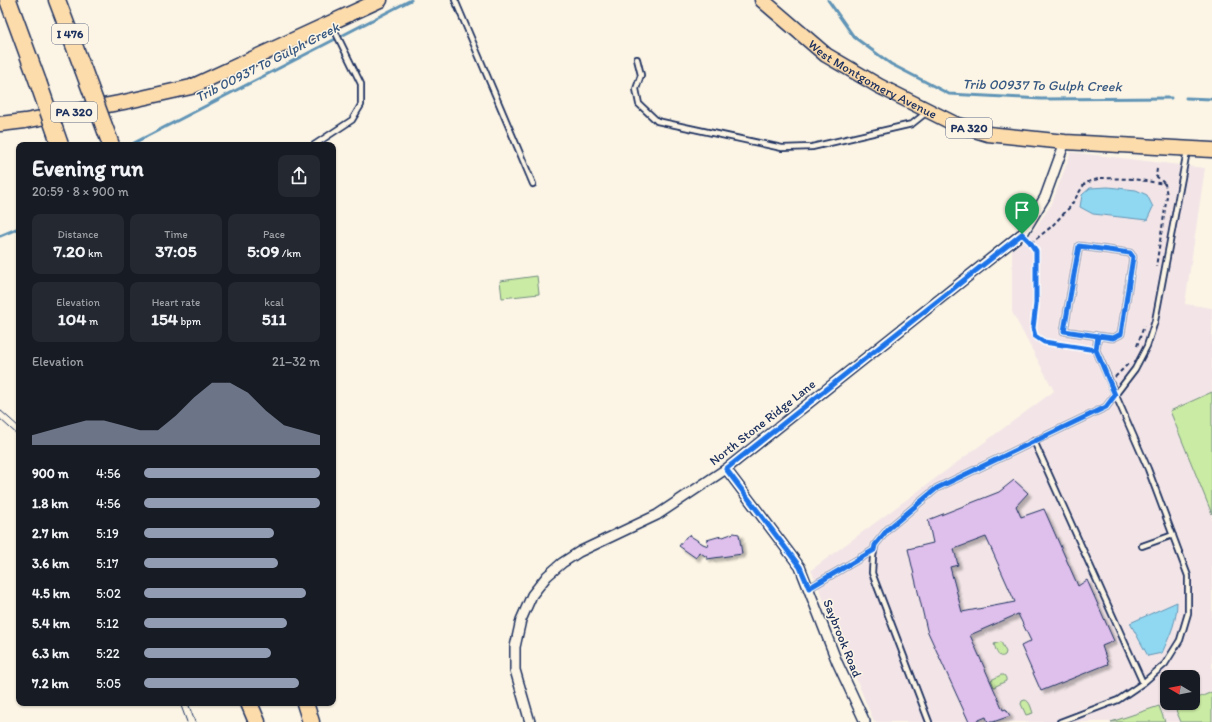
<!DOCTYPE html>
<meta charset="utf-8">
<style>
body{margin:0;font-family:Itim,sans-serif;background:#242831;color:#f1f3f6;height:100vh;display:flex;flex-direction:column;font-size:15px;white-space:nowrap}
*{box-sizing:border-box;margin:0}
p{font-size:13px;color:#9ea1a6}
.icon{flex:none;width:22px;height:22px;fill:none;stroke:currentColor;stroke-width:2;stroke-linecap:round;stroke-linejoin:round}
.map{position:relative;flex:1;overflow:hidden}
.panel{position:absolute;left:16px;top:142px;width:320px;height:564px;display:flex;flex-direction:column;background:#171b24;border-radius:8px;box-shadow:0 1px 3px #0004}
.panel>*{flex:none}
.needle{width:26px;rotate:280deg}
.controls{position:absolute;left:1160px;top:670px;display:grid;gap:8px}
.controls a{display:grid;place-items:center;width:40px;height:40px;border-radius:8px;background:#171b24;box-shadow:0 1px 3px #0004;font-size:20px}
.pin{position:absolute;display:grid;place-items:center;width:34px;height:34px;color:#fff;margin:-41px -17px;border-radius:50% 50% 50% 0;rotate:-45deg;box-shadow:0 0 4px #0007}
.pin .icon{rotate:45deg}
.round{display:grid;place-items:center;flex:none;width:42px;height:42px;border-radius:8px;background:#242831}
.headline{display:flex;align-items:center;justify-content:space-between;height:68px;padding:0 16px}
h1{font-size:22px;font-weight:800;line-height:30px}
.figures{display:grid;grid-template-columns:repeat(3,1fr);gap:6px;height:68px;padding:4px 16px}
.figures div{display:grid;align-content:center;border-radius:8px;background:#242831;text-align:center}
.figures b{font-size:17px;font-weight:800}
.figures small{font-size:11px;font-weight:400}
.figures p{font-size:11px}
.chart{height:112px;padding:8px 16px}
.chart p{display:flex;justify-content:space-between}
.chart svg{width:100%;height:72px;margin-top:4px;fill:#919bb2;opacity:.7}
ul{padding:0 16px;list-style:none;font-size:13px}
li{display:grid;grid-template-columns:64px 48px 1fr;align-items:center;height:30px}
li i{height:10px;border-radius:5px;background:#919bb2}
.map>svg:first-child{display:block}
</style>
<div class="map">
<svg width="1212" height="722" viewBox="0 0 1212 722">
<defs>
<filter id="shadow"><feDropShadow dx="3.5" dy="3.5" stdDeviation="1" flood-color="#0004"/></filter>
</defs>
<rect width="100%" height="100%" fill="#fcf5e5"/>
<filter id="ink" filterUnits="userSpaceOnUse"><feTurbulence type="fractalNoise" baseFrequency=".025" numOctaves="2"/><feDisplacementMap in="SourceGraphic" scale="8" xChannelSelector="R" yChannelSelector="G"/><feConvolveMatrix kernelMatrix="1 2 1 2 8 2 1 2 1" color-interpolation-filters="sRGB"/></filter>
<g filter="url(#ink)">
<!-- built -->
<path fill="#f3e5e7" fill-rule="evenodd" d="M1071 152 1205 168 1185 304 1212 308V722H874L811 570 1054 391 1012 312V250L1028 237 1051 205ZM1167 677H1193V703H1167Z"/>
<!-- green -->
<path fill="#caeba3" stroke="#728d80" d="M537 276 539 294 502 298 500 281Z
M1212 392V514L1170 411Z
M1001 642 1006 652 1005 655C998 660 996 650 994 644Z
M1001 675H1004L1006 678V681L994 687 991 680Z
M1212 692V722H1181L1175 708 1187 703H1193V700Z
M1025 700C1030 701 1031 708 1033 713L1026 715 1021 704 1022 701Z
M1159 706 1165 722H1111Z"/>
<!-- water -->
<path fill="#90d8f1" stroke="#6194b6" d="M1108 187 1136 190 1147 195 1153 207 1147 220 1093 214 1080 207 1082 195 1090 188Z
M1177 602C1177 621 1170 635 1162 653L1148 656 1130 623Z"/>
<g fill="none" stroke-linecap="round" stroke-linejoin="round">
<!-- stream -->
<path stroke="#6194b6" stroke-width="3" d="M828 0 854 37 891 64 949 94 1041 99 1171 98
M1186 98 1212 99
M134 143 411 0
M0 236 19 228"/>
</g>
<!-- building -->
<path fill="#dfbfec" stroke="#1b2f5e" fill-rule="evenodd" filter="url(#shadow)" d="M1014 480 1028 493 1016 506 1021 517 1044 509 1078 586 1087 580 1114 641 1102 646 1108 664 1041 691 1021 646 1031 641 1018 614 970 635 1003 710 1006 709 1010 716 993 722H988L986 717 974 722H969L927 630 908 549 933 543 928 520 999 492ZM986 537 1015 602 962 612 950 567 958 565 954 549Z
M734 533 739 534 742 554 707 559V557L699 552 696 558 679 546 686 537 689 535 703 544 708 546 707 540 721 536 723 537Z"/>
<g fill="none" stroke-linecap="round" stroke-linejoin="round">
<!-- service casing -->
<g stroke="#1b2f5e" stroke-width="8">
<path id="service" d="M455 0 533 184
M637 59 641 75 636 89 639 104 657 121 782 148 812 147 912 124 927 112
M314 145 352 120 361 105V84L332 25
M1034 441 1143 683
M1142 546 1173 535
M809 588 874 550
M929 722 872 573 873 557 875 545 888 529 937 488 1106 407 1135 369 1147 346 1155 321 1187 151
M1060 722 1118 700 1143 683 1165 664 1180 640 1188 613V576L1148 469 1096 350 1098 336 1113 338 1121 334 1133 257 1130 253 1079 246 1064 331 1098 336"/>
</g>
<!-- minor casing -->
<g stroke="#1b2f5e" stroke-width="12">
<path id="minor" d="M726 469 800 567 837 662 865 722
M530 722 515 670V647L521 620 532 595 547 576 562 563 579 552 657 515 726 469 1024 232 1045 197 1065 142"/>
</g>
<!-- primary casing -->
<g stroke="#1b2f5e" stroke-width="17">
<g id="primary">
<path id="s1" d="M762 0 826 55 879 86 955 124 988 134 1065 142 1212 150"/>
<path d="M0 124 25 121 124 102 191 87 380 0"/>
</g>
</g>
<!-- motorway casing -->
<g stroke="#1b2f5e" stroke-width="19">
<path id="motorway" d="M8 0 38 82
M57 0 83 69
M249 703 257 722
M305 703 311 722"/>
</g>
<!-- path -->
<path stroke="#1b2f5e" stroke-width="2" stroke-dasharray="4 3" stroke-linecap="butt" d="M1157 169 1156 176 1164 183
M1030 242 1036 251 1037 263 1036 304 1033 329 1035 336 1044 342 1089 349
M1031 243 1051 227 1070 207 1085 183 1101 178 1133 179 1165 184 1167 196 1156 267
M1137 346 1144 326
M1115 377 1129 363"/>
<!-- service -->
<use href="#service" stroke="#fcf5e5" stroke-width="4.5"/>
<!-- minor -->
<use href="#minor" stroke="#fcf5e5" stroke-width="9"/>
<!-- primary -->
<use href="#primary" stroke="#fddcac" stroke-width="14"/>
<!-- motorway -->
<use href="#motorway" stroke="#fddcac" stroke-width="16"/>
<!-- tram -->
<path stroke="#1b2f5e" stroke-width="1" d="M0 410 19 427
M0 419 19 436
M180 703 187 722
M188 703 195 722"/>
<!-- motorway-bridge casing -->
<g stroke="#1b2f5e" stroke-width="19" stroke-linecap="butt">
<path id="motorway-bridge" d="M83 69 111 145
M38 82 60 145"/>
</g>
<!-- motorway-bridge -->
<use href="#motorway-bridge" stroke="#fddcac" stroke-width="16"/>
</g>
</g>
<g fill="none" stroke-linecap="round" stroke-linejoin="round" filter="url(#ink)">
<!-- route casing -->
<g stroke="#fff" stroke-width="8">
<path id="route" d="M1022 234 726 469 800 567 809 588 874 550 875 545 888 529 937 488 1106 407 1115 395 1096 350 1098 336 1113 338 1121 334 1133 257 1130 253 1079 246 1064 331 1098 336 1096 350 1044 342 1035 336 1033 328 1036 304V251L1030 242 1022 234"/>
</g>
<!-- route -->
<use href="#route" stroke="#1a73e8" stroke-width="5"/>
</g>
<g text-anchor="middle" stroke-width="3" stroke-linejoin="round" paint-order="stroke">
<!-- shield labels -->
<g fill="#fcf5e5" stroke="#5e6a86" stroke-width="1">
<rect x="52" y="24" width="36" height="20" rx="3"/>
<rect x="51" y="102" width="46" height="20" rx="3"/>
<rect x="946" y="118" width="46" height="20" rx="3"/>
</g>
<g font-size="12" font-weight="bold" fill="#1b2f5e">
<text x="70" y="38">I 476</text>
<text x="74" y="116">PA 320</text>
<text x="969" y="132">PA 320</text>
</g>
<!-- street labels -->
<g font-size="13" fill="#1b2f5e" stroke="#fcf5e5">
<text dy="5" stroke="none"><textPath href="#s1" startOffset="137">West Montgomery Avenue</textPath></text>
<text transform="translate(762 422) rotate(-38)" y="5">North Stone Ridge Lane</text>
<text transform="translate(843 638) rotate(68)" y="5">Saybrook Road</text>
</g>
<!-- water labels -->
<g font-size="14" font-style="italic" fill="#385983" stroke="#fcf5e5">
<text transform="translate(267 62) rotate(-27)" y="5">Trib 00937 To Gulph Creek</text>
<text transform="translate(1042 85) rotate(1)" y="5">Trib 00937 To Gulph Creek</text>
</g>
</g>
</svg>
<div class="controls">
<a><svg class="needle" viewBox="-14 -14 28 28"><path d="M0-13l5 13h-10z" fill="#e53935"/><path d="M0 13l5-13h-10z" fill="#9ea1a6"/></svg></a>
</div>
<div class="pin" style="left:1022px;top:234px;background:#1e9e55"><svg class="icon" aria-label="arrive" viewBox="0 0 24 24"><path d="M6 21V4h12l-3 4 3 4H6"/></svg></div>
<section class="panel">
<div class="headline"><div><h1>Evening run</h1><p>20:59 · 8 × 900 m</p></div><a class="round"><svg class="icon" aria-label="share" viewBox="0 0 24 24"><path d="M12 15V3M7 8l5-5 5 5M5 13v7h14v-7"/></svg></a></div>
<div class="figures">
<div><p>Distance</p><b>7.20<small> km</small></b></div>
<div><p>Time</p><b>37:05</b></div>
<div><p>Pace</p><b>5:09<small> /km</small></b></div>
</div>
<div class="figures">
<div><p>Elevation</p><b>104<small> m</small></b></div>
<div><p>Heart rate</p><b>154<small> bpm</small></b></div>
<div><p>kcal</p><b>511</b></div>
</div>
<div class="chart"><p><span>Elevation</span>21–32 m</p>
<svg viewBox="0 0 160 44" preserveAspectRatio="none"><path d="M0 44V38L10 35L20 32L30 29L40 29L50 32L60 35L70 35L80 26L90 15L100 6L110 6L120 12L130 23L140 32L150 35L160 38V44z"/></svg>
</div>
<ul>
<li><b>900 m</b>4:56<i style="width:100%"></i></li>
<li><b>1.8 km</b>4:56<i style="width:100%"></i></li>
<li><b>2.7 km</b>5:19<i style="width:74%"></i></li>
<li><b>3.6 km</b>5:17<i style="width:76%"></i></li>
<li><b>4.5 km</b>5:02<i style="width:92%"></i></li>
<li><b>5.4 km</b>5:12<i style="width:81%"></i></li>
<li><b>6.3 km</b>5:22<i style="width:72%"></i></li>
<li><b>7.2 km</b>5:05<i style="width:88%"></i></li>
</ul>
</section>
</div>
